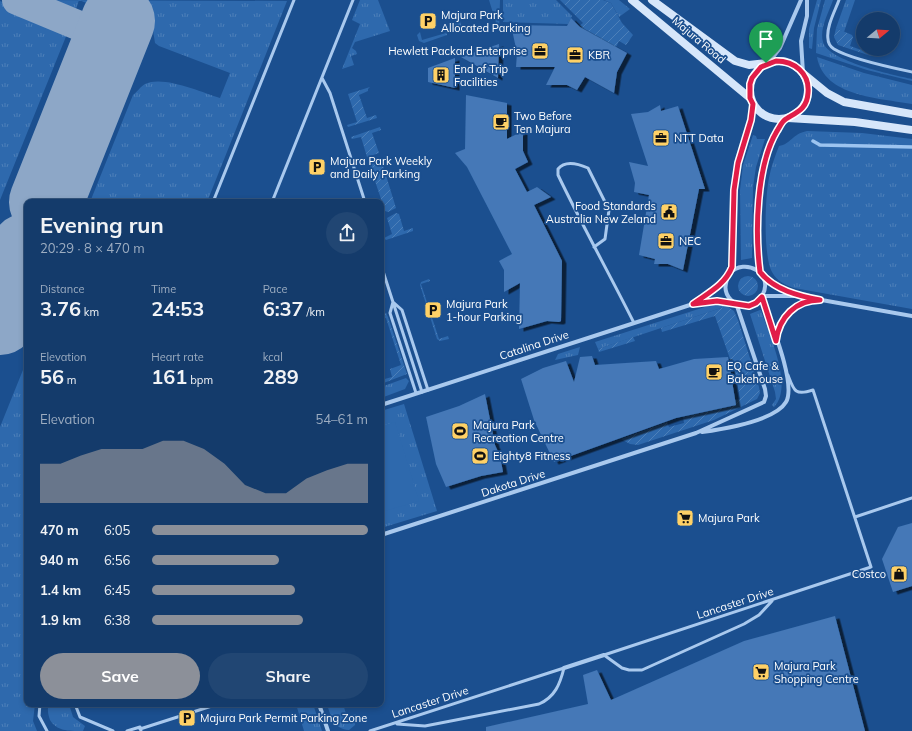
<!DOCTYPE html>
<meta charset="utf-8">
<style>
body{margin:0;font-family:Mulish,sans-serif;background:#214673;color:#f1f3f6;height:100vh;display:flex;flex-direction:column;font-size:15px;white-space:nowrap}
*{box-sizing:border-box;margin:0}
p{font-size:13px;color:#9dadc1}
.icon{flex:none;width:22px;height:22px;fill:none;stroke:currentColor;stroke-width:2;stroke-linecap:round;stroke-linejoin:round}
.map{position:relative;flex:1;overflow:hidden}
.sheet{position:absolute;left:24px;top:199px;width:360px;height:508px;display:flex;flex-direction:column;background:#143b6b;border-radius:8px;box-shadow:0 2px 6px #0003,0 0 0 1px #33557e}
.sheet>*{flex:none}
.needle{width:26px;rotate:72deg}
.controls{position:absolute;left:856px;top:12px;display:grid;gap:8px}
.controls a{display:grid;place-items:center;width:44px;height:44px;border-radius:50%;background:#143b6b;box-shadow:0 2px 6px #0003,0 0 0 1px #33557e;font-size:20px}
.pin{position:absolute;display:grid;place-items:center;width:34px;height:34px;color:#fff;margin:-41px -17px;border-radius:50% 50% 50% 0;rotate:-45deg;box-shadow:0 0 4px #0007}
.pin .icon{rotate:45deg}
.round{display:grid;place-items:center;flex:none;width:42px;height:42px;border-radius:21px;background:#214673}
.head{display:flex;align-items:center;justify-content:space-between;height:68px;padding:0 16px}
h1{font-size:22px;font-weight:700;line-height:30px}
.stats{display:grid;grid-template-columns:repeat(3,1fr);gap:6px;height:68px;padding:4px 16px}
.stats div{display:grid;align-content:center}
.stats b{font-size:20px;font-weight:700}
.stats small{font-size:11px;font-weight:400}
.stats p{font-size:11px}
.chart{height:112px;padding:8px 16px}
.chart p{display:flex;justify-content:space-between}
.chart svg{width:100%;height:72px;margin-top:4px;fill:#8c9099;opacity:.7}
.button{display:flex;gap:8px;margin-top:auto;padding:8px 16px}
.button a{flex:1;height:46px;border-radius:24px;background:#8c9099;color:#fff;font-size:16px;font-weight:700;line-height:46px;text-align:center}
.button a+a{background:#214673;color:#f1f3f6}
ul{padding:0 16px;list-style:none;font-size:13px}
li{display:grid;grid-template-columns:64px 48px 1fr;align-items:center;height:30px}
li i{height:10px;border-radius:5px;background:#8c9099}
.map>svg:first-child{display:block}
</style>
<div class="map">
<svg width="912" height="731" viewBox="0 0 912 731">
<defs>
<pattern id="grass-tufts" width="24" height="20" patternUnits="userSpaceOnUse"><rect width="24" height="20" fill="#2e69ad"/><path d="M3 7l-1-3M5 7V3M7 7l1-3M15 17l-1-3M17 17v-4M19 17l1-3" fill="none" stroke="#4d80b9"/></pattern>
<pattern id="garden-furrows" width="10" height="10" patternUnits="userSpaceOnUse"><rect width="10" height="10" fill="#2e69ad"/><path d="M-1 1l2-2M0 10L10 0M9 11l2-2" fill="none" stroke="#4d80b9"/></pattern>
<filter id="shadow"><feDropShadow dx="4.5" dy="2.5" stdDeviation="0" flood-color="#0009"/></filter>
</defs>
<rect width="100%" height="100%" fill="#1b4f8f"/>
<!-- grass -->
<path fill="url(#grass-tufts)" d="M30 0 287 1 207 202H90L133 95C137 92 141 86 145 84 163 75 201 92 220 98L230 73 159 46 155 43 153 30 79 0 73 18Z
M360 0H378L390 31 355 42 352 48 356 51 357 54 351 56 354 65 342 69 360 24 352 20Z
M489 0H500L499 29H498Z
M503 0H556L572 16 568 24 503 22Z
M604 0H619L630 9 619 17 611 3Z
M817 0H821L814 28 812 49 809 48V29Z
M825 0H833C829 12 819 29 823 42 828 61 893 75 912 79V81L867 70 816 53 817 29Z
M846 0H855L844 32 836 28Z
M0 1 69 29 0 200Z
M460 21 462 28 471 25 469 29 463 33 455 31 451 24Z
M443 25 446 27 447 35 424 43 419 41 417 35 420 32 422 40 446 33Z
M817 57 864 73 912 85V104C880 98 824 97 817 57Z
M807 131 862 133 912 139V309L794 288C785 285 777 281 772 272 763 256 765 197 769 178 771 167 775 156 779 146 791 144 792 134 807 131Z
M753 135 756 136 757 139H765L756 167 753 187 752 258 741 260 740 190 743 165Z
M720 305 727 306 598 349 595 342 708 306Z
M760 310H761C769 335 794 386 774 407L772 405 776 399 775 392 750 314Z
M580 347 578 355 555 360 558 354Z
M27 360V704H35L33 721 37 731H0V427Z
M406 378 409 381 405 389 381 398V387Z
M404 404 437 511 381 528V411Z
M49 704H69L73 717 85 726 83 731C67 731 57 731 50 720 48 713 47 711 49 704Z
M296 704H313L322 731H304Z
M327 704H343L347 717 356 714 355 725 349 730C335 730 330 715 327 704Z"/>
<!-- garden -->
<path fill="url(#garden-furrows)" d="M560 0H603L611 3 622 23 633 35 626 45 619 41 616 47 579 26 583 23Z
M836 28 852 35 853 37 850 46 870 53 872 49H877L876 54 871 56 838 45 834 37Z
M370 87 368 89V91L359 95 367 118 376 115 377 118 348 127 347 125 357 122 348 94Z
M380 127 381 130 372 133 379 153 367 157 361 137 352 139 351 137Z
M378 158 381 159 396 208 388 212 385 211 369 163Z
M396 213 399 214 404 231 413 228V231L386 240 384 238 392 234 387 218Z
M738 286a10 10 0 1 1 20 0a10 10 0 1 1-20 0Z
M429 279 430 281 421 284 439 339 448 336 449 339 440 341 437 339 420 285 421 282Z
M727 306 734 311 738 320 759 387 760 393 757 399 714 420 638 445 630 444 621 439 667 422 669 427 684 423 683 417 736 405 735 400 740 399 736 376 715 316 662 332 661 328Z
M381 312 386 313 388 317 407 374 381 384V380L392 377 390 369 401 365 386 318 381 319Z
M633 337 635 341 599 352 598 349Z"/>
<!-- pitch -->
<path fill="#2e69ad" d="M395 422 419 501 381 512V426Z"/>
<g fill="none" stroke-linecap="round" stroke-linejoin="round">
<!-- stream -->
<path stroke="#9cc4f0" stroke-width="3.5" d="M813 141 820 145 912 147"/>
<!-- taxiway -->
<path stroke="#8da7c7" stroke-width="30" d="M17 0 111 39"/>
<!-- runway -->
<path stroke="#8da7c7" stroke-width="74" d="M46 202 118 21
M0 318 27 250"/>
</g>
<!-- building -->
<path fill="#4478b7" filter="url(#shadow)" d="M571 18 580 27 627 53 617 72 614 93 585 77 577 90 567 85H546L555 67H516L517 53 511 25 567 26Z
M499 44 498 78 461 57Z
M455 58V88L428 82V68Z
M466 95 507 103V139L523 131V151L528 162 515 169 527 192 537 187 551 197 534 205 562 261 561 321 559 322 547 321 519 329 520 283 504 292V270L499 261 512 254 467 167 455 153 465 149Z
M660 105 661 111 678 106 705 189H699L683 270 668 264H654L655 259 639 255 649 195 634 192 635 183 629 162 648 166 631 114 648 112Z
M592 356 595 365 656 361 659 369 694 359 728 357 736 405 676 418 554 462 534 420 521 379 543 368 566 361 574 382 580 357Z
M485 394 495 445 500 456 503 472 481 476 446 487 436 464 426 417 459 406Z
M912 523V586L893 592 882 559 898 527Z
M835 616 865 731H486V727L588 704 583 675 597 670 611 700 744 641Z"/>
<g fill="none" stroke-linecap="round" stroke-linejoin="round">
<!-- lane -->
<path stroke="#a9c9ee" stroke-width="3" d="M839 0C835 11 826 27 828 39 828 43 831 47 834 49 850 59 893 68 912 72
M322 78 330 93 365 202
M213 202 294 0
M272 202 353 0
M594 247 605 239 609 210 588 168C579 164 565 160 558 169V175C582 225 609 273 634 323
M381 265 422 392
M393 302 390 313 416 393
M393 302 402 310 428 390
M855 517 912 498
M772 601 759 615 744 624 642 670H629L622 668 604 655 871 567 813 390C795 396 794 391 788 375
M40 704 39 716 47 731
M75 704 80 717 113 731
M397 724 425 726 539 704C555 697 560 684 564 668
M140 729 218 704
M127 731 140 727 141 731
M370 731 564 668"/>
<!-- street -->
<path stroke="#a9c9ee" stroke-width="4" d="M769 62 780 48 801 0
M803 73 801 41 807 16V0
M760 272C758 259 759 246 759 233 758 191 761 154 785 119
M729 274C745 256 775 274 762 296 759 302 752 306 745 306 740 306 735 304 731 300 718 287 732 274 732 260 733 229 731 197 737 166 739 154 745 143 749 131 751 122 752 113 753 104
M762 275 778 286 794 294
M762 296H799L912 316
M694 303 726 278
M777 339C780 320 793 302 813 300
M381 405 693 304 714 301 734 302
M702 432C723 429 775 421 786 402 797 384 769 318 762 297
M381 535 696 433 764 402 766 396 765 389 736 303
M564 668 604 655
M319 704 328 731"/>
<!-- secondary -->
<path stroke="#d6e6fa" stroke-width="8" d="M632 0 750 98
M652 0 735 61 749 65 766 63
M750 90a29 29 0 1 1 58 0a29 29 0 1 1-58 0Z
M805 75 827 93 844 102 912 114
M788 118 855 122 912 130"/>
</g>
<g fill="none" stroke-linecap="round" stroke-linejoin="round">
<!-- route casing -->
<g stroke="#fff" stroke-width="8">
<path id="route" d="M776 61C794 61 810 73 808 93 807 109 797 112 786 119 782 121 779 128 777 131 756 166 755 233 760 272 774 290 799 296 820 300 796 300 779 317 776 341L762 297 756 303 749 306 717 301 693 304C708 293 725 285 732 267L734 190 738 163 751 120 753 104 750 98V84L752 78 761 67Z"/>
</g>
<!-- route -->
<use href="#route" stroke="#e11d48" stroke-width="5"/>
</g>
<!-- icons -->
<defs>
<g id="parking-square" transform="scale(0.9)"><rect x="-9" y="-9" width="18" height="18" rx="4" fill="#ffd166" stroke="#1b4f8f"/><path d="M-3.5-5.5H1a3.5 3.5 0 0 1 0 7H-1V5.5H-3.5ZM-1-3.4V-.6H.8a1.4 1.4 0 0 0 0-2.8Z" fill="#111"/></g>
<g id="office-square" transform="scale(0.9)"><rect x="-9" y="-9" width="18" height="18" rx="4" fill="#ffd166" stroke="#1b4f8f"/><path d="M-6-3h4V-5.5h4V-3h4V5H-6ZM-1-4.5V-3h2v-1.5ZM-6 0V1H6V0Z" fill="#111"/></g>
<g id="building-square" transform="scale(0.9)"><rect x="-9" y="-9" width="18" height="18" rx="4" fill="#ffd166" stroke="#1b4f8f"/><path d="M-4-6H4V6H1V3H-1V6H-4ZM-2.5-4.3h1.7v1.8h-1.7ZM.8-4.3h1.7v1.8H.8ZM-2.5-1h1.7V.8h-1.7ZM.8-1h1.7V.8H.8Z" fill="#111"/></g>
<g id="cafe-square" transform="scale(0.9)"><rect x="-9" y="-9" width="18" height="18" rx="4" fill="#ffd166" stroke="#1b4f8f"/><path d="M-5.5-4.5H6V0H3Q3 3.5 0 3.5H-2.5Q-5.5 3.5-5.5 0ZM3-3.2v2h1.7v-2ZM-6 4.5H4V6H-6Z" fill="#111"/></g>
<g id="civic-square" transform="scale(0.9)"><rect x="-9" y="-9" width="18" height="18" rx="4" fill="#ffd166" stroke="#1b4f8f"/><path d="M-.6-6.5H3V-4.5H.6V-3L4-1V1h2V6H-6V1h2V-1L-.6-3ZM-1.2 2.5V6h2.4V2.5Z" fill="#111"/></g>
<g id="stadium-square" transform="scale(0.9)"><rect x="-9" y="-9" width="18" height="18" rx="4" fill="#ffd166" stroke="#1b4f8f"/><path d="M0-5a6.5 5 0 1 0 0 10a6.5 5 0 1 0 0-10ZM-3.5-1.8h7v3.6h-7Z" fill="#111"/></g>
<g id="supermarket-square" transform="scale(0.9)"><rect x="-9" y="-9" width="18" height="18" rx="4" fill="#ffd166" stroke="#1b4f8f"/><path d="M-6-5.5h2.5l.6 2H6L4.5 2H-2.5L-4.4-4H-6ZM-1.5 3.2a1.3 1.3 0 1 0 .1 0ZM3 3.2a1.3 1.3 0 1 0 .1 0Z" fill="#111"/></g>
<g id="shop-square" transform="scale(0.9)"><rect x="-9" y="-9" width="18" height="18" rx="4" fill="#ffd166" stroke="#1b4f8f"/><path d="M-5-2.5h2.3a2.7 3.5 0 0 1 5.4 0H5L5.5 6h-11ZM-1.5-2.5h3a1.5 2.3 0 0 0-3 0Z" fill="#111"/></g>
</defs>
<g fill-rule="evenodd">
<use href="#parking-square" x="428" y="21"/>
<use href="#office-square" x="540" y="51"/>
<use href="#office-square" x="575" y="55"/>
<use href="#building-square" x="441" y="75"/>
<use href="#cafe-square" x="501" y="122"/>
<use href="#office-square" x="661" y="138"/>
<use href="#parking-square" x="317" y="167"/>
<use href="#civic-square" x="669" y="212"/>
<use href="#office-square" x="666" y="241"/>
<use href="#parking-square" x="433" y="310"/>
<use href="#cafe-square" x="714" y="372"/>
<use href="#stadium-square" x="460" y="431"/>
<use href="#stadium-square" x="480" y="456"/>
<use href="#supermarket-square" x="685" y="518"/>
<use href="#shop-square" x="899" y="574"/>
<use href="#supermarket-square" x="761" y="672"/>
<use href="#parking-square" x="187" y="718"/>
</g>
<g text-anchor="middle" stroke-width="3.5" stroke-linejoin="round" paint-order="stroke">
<!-- poi labels -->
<g font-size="11" fill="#fff" stroke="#1b4f8f" text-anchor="start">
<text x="441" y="19">Majura Park<tspan x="441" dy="13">Allocated Parking</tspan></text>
<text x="527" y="55" text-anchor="end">Hewlett Packard Enterprise</text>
<text x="588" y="59">KBR</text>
<text x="454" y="73">End of Trip<tspan x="454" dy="13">Facilities</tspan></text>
<text x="514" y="120">Two Before<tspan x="514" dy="13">Ten Majura</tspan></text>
<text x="674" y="142">NTT Data</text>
<text x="330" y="165">Majura Park Weekly<tspan x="330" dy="13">and Daily Parking</tspan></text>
<text x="656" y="210" text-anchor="end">Food Standards<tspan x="656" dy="13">Australia New Zeland</tspan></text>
<text x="679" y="245">NEC</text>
<text x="446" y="308">Majura Park<tspan x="446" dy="13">1-hour Parking</tspan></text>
<text x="727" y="370">EQ Cafe &amp;<tspan x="727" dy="13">Bakehouse</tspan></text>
<text x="473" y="429">Majura Park<tspan x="473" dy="13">Recreation Centre</tspan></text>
<text x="493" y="460">Eighty8 Fitness</text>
<text x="698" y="522">Majura Park</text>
<text x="886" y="578" text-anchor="end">Costco</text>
<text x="774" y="670">Majura Park<tspan x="774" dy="13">Shopping Centre</tspan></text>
<text x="200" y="722">Majura Park Permit Parking Zone</text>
</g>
<!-- street labels -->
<g font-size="11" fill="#fff" stroke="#1b4f8f">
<text transform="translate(699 40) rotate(40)" y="4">Majura Road</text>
<text transform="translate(534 345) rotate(-18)" y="4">Catalina Drive</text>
<text transform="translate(513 483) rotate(-18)" y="4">Dakota Drive</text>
<text transform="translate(735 603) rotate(-18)" y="4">Lancaster Drive</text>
<text transform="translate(430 702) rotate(-18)" y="4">Lancaster Drive</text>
</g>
</g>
</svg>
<div class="controls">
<a><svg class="needle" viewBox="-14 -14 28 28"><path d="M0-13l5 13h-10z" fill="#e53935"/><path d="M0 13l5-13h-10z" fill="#9dadc1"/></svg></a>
</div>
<div class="pin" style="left:766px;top:63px;background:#1e9e55"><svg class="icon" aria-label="arrive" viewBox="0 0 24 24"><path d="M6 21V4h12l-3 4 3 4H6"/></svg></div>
<section class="sheet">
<div class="head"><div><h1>Evening run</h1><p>20:29 · 8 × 470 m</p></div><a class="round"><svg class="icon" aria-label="share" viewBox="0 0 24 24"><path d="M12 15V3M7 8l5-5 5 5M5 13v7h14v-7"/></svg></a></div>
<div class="stats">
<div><p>Distance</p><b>3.76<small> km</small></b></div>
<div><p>Time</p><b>24:53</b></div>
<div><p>Pace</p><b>6:37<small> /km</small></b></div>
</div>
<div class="stats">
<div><p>Elevation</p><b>56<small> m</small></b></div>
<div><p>Heart rate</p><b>161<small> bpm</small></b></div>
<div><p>kcal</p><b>289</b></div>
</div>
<div class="chart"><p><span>Elevation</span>54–61 m</p>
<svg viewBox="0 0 160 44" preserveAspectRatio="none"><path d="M0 44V20L10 20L20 15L30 11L40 11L50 11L60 6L70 6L80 11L90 20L100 33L110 38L120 38L130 29L140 24L150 20L160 20V44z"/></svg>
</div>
<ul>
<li><b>470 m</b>6:05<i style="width:100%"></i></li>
<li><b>940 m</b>6:56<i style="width:59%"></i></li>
<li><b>1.4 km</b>6:45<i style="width:66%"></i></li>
<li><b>1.9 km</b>6:38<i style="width:70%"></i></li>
</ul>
<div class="button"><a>Save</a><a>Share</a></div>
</section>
</div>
